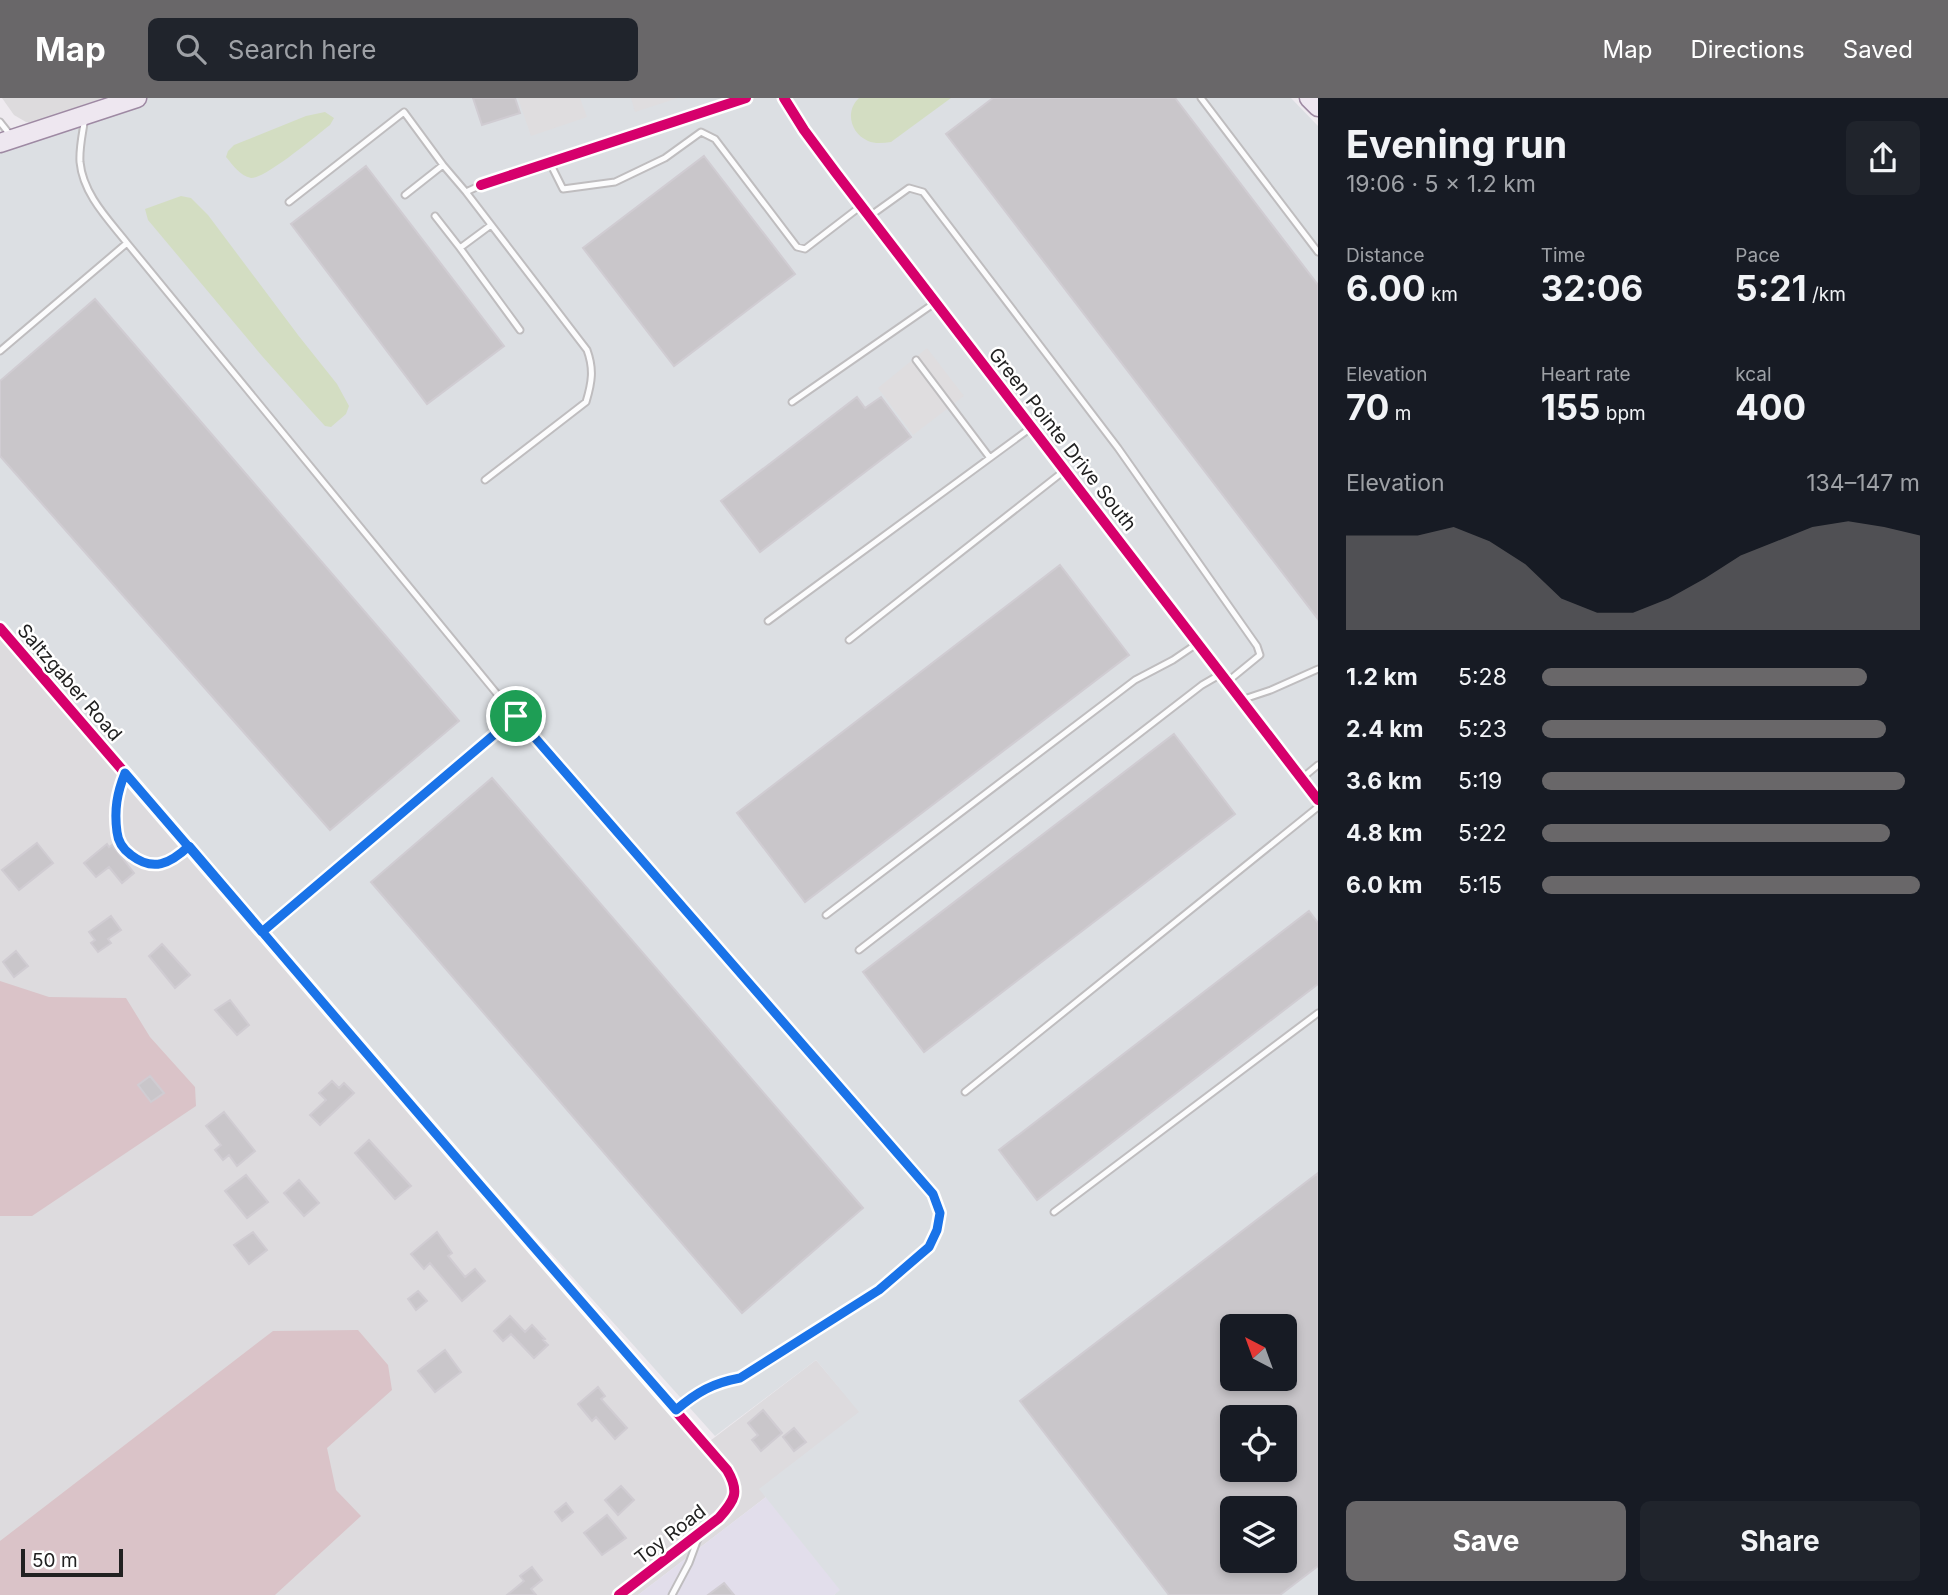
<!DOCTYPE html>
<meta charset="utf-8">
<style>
body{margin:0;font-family:Inter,sans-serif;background:#20242c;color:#f1f3f6;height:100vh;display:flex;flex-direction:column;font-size:26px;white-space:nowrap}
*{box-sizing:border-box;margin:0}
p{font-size:23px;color:#9ea1a6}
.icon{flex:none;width:38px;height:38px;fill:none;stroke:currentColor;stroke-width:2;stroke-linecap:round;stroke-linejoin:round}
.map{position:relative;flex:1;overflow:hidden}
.side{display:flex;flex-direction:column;background:#171b24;width:630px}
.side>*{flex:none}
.needle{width:46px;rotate:319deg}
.buttons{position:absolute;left:1220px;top:1216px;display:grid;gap:14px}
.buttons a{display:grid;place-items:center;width:77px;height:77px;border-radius:10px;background:#171b24;box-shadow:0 4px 10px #0003;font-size:35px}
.scale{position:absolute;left:21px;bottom:18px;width:102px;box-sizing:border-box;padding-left:7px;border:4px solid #212121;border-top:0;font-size:19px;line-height:24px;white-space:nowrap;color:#212121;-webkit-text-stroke:5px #fff;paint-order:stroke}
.pin{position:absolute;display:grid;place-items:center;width:60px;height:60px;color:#fff;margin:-30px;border:4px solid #fff;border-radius:50%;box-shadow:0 2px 7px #0007}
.round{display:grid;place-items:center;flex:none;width:74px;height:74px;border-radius:10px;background:#20242c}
.summary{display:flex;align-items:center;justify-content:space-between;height:119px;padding:0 28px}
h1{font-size:38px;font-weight:700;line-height:52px}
.figures{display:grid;grid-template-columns:repeat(3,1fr);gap:10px;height:119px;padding:7px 28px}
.figures div{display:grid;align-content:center}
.figures b{font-size:35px;font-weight:700}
.figures small{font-size:19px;font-weight:400}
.figures p{font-size:19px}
.chart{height:196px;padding:14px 28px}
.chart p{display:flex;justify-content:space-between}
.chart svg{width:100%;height:126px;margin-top:7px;fill:#696769;opacity:.7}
.action{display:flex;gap:14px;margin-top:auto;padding:14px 28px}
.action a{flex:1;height:80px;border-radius:10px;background:#696769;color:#fff;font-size:28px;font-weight:700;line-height:80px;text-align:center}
.action a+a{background:#20242c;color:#f1f3f6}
ul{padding:0 28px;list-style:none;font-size:23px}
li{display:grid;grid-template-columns:112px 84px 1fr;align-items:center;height:52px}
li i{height:18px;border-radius:9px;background:#696769}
header{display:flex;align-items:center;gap:42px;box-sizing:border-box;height:98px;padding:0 35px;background:#696769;color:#fff}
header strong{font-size:33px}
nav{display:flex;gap:38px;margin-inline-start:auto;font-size:24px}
.search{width:490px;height:63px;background:#20242c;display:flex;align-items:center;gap:18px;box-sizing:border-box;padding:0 24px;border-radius:10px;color:#9ea1a6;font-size:26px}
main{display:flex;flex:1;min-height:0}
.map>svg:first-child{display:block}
</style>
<header>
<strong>Map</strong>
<div class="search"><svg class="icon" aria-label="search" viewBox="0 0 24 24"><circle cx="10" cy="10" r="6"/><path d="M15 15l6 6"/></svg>Search here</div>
<nav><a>Map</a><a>Directions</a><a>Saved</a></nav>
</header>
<main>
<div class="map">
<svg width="1318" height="1497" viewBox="0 0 1318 1497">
<rect width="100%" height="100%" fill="#eeeaef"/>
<!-- residential -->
<path fill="#dddbde" d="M0 530 706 1346 816 1262 860 1314 760 1391 766 1399 638 1497H0Z"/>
<!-- commercial -->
<path fill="#e2deeb" d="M766 1399 841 1492 834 1497H638Z"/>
<!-- industrial -->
<path fill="#dcdfe3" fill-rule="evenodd" d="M137 0H1291L1318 28V1497H834L840 1492 759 1391 859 1314 816 1262 715 1338 262 833 0 523V45ZM1232 1228H1284V1281H1232ZM1232 1320H1284V1372H1232ZM1232 1410H1284V1463H1232Z"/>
<!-- religious -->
<path fill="#dddbdd" d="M2 0H103L31 25 26 24 14 17Z"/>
<!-- forest -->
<path fill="#dac3c8" d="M0 883 49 899 126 900 150 939 195 989 196 1008 32 1118H0Z
M358 1232 388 1267 392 1292 327 1350 336 1392 361 1418 275 1497H0V1443L273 1233Z"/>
<!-- parking -->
<path fill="#dfdddf" d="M518 0H580L587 19 531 38Z
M631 0H678L635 14Z
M927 250 964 298 913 337 878 290Z"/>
<!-- water -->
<path fill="#d3ddc2" d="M859 0H951L891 44C883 45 875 46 868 43 850 35 845 13 859 0Z
M325 14 334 20 330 27C317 37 265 81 251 80 240 78 233 67 226 59L228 53 234 47 306 18Z
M181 98 191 100 208 117 298 237 337 286 349 308 346 316 331 329 325 328 313 315 262 258 148 122 145 111Z"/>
<!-- building -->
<path fill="#c9c6ca" stroke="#d0ccd2" stroke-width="2" fill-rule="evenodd" d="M473 0H515L520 15 482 27Z
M993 0H1175L1318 187V521L946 36Z
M704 58 795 176 674 268 583 150Z
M366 68 504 248 427 306 291 126Z
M95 201 459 623 330 732 0 358V283Z
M857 299 865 310 881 299 911 339 760 454 721 403Z
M1060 467 1129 557 805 804 737 715Z
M1174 636 1235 716 924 954 863 874Z
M492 680 863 1110 742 1215 371 784Z
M37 745 53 765 19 792 2 772Z
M107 746 109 749 112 747 134 775 122 785 109 769 96 779 84 765Z
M1309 813 1318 825V886L1037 1102 999 1052Z
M111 818 121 832 108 841 111 845 98 854 91 845 95 842 89 834Z
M162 846 190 877 175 890 149 858Z
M16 853 28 868 14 879 3 864Z
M230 902 249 927 237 937 215 912Z
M150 978 164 995 151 1004 138 987Z
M332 983 339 990 344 985 354 995 320 1027 310 1017 326 1002 319 995Z
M224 1014 255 1053 237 1068 229 1057 223 1062 215 1052 221 1047 206 1028Z
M369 1042 411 1088 395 1101 355 1055Z
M1318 1075V1468L1280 1497H1169L1020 1303ZM1232 1228H1284V1281H1232ZM1232 1320H1284V1372H1232ZM1232 1410H1284V1463H1232Z
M246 1077 268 1104 247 1120 225 1093Z
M299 1082 319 1105 304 1118 284 1095Z
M253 1134 267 1152 249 1166 234 1147Z
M437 1134 452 1155 448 1158 465 1179 475 1171 485 1183 462 1203 430 1165 424 1171 411 1156Z
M418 1193 427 1203 416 1212 408 1201Z
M510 1218 525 1234 532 1227 545 1241 543 1242 548 1247 534 1260 511 1236 503 1243 494 1233Z
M445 1252 461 1274 435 1294 418 1273Z
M598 1289 605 1298 601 1301 627 1330 615 1341 596 1319 592 1323 578 1306Z
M763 1312 782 1335 761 1353 752 1342 758 1337 748 1325Z
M794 1330 806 1344 794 1353 783 1339Z
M621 1388 634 1402 618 1417 605 1402Z
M566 1405 573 1414 562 1423 555 1414Z
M607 1417 626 1440 602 1457 584 1435Z
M532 1469 542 1482 531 1491 536 1497H507L524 1483 520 1478Z
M724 1485 734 1497H708Z"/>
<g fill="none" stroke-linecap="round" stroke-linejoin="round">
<!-- service casing -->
<g stroke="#bfbdbf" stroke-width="9">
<path id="service" d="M1201 0 1318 154
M85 19C83 34 79 49 80 64 83 96 108 121 127 145
M0 24 11 38
M550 65 563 91 615 84 665 60 701 34 715 41 797 149 805 151 861 108
M466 94 587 252C594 271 592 284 586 304L485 382
M405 97 443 67
M289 104 404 14 443 67 466 94 481 87
M435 118 460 150 491 127
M870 118 909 90 923 94 1118 350 1257 548 1260 557 1227 584
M460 150 520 232
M0 253 127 145 516 619
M916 262 990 360
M792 304 936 204
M768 523 1032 329
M849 542 1064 373
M1241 602 1271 592 1318 571
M125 675 117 696 116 718 117 737 124 752 143 766H163L188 749
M1301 681 1318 667
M826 817 1135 582 1173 562 1198 545
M262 833 516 619 933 1096 940 1115 937 1131 929 1149 879 1192 811 1237 740 1280 718 1284 692 1298 676 1312
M859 852 1202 587 1221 576
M965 994 1318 709
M1054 1114 1318 915
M672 1497 689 1465 699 1438"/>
</g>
<!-- minor casing -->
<g stroke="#bfbdbf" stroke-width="14">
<path id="minor" d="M784 0 804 32 836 75 1318 702
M481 87 746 0
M0 530 541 1158 727 1372C740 1394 735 1402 719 1420L619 1497"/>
</g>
<!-- primary casing -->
<g stroke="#9e89a3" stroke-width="21">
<path id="primary" d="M1309 0 1318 9
M0 45 137 0"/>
</g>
<!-- service -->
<use href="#service" stroke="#fcfcfd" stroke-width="5"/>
<!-- minor -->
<use href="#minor" stroke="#fcfcfd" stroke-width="10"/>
<!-- primary -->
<use href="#primary" stroke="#eee7f0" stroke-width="18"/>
<!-- cycleway casing -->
<g stroke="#fff" stroke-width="15">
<path id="cycleway" d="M784 0 804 32 836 75 1318 702
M481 87 746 0
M0 530 541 1158 727 1372C740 1394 735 1402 719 1420L619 1497"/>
</g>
<!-- cycleway -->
<use href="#cycleway" stroke="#d6006c" stroke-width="10"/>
</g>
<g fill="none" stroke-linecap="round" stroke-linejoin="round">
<!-- route casing -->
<g stroke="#fff" stroke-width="14">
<path id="route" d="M516 618 262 834 125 675C117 695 114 712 117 734 118 744 124 752 131 757 153 774 170 766 189 748 350 937 512 1125 676 1312 697 1294 713 1285 740 1280L879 1192 929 1149 937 1132 940 1115 933 1096 516 618"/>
</g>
<!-- route -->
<use href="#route" stroke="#1a73e8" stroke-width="9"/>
</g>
<g text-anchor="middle" stroke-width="5" stroke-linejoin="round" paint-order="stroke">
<!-- street labels -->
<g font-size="19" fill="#212121" stroke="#fff">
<text transform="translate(1063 341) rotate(52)" y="7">Green Pointe Drive South</text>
<text transform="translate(70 584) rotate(49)" y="7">Saltzgaber Road</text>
<text transform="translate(670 1436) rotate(-38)" y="7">Toy Road</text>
</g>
</g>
</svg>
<div class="buttons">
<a><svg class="needle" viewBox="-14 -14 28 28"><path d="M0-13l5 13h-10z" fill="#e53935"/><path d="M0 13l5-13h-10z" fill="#9ea1a6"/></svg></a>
<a><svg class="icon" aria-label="locate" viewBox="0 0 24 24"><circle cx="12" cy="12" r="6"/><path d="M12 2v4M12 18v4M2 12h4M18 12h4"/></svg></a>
<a><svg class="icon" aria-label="layers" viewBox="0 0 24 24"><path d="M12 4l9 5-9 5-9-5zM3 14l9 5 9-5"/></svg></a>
</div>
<div class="scale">50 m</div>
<div class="pin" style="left:516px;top:618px;background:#1e9e55"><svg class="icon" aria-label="arrive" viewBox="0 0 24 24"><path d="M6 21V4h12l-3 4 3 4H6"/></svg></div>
</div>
<section class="side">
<div class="summary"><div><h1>Evening run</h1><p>19:06 · 5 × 1.2 km</p></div><a class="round"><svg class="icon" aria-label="share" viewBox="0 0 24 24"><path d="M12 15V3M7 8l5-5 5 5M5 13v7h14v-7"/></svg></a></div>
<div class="figures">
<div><p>Distance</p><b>6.00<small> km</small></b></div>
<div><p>Time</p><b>32:06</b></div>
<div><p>Pace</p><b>5:21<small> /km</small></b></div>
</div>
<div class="figures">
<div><p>Elevation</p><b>70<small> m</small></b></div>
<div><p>Heart rate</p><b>155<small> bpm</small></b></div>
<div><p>kcal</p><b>400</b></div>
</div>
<div class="chart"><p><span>Elevation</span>134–147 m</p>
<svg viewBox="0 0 160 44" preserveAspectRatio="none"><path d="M0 44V11L10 11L20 11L30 8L40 13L50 21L60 33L70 38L80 38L90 33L100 26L110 18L120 13L130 8L140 6L150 8L160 11V44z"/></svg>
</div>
<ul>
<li><b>1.2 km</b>5:28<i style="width:86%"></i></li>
<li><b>2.4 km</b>5:23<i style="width:91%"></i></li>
<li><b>3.6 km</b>5:19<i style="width:96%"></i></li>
<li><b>4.8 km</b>5:22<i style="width:92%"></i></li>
<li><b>6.0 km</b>5:15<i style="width:100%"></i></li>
</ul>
<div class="action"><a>Save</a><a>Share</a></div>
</section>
</main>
